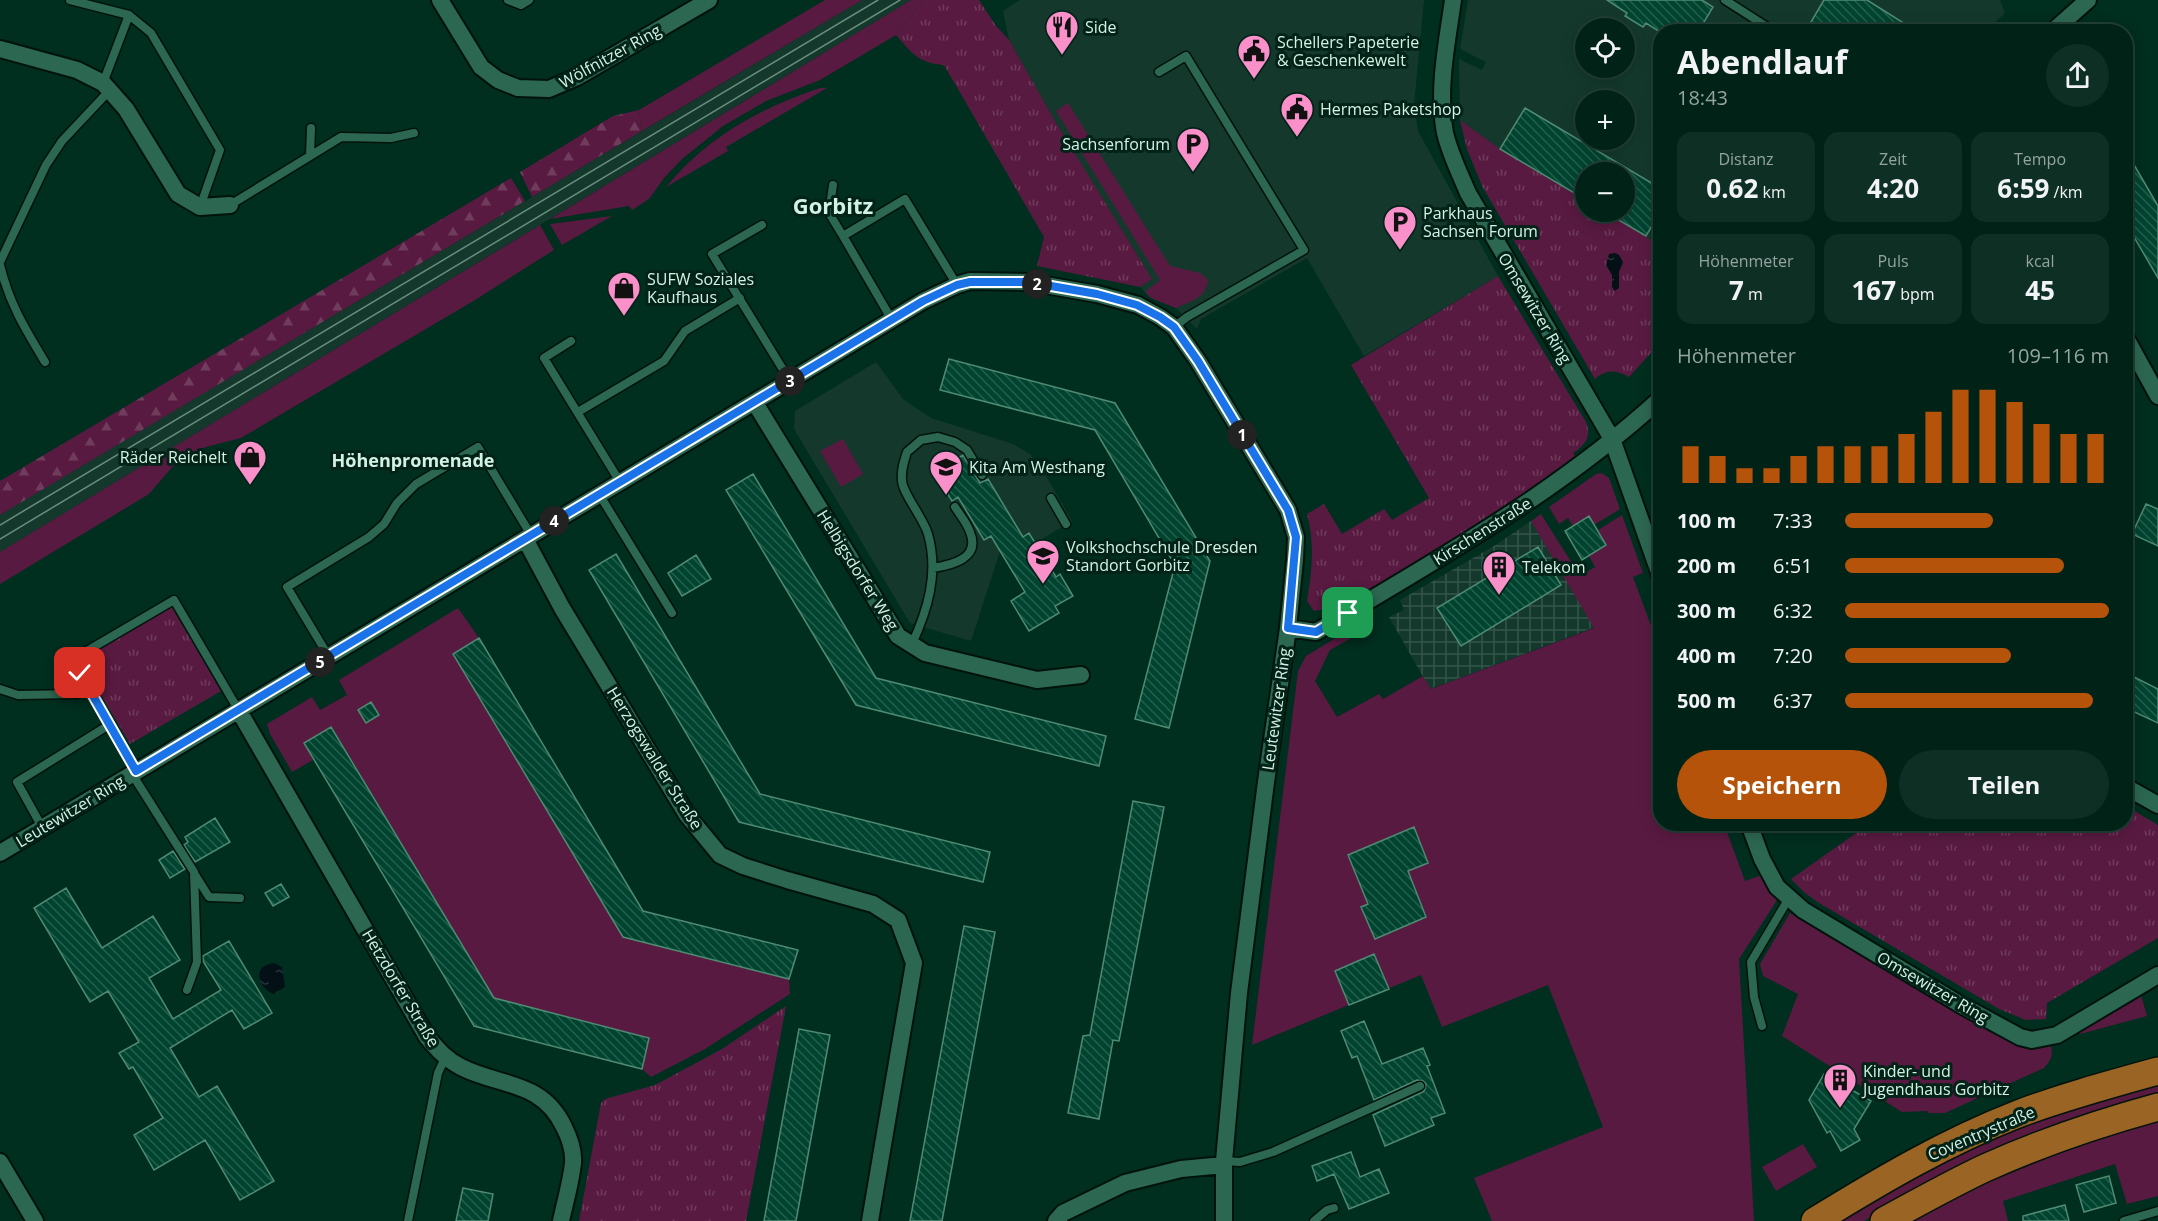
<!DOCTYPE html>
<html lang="de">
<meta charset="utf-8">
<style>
body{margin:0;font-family:"Open Sans",sans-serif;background:#0e2f24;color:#f1f3f6;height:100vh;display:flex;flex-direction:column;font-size:22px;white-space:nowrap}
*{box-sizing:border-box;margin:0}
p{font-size:20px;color:#95a4a1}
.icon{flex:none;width:33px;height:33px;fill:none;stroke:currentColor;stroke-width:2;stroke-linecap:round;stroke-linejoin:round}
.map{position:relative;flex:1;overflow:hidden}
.side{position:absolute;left:1653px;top:24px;width:480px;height:807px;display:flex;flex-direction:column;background:#002217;border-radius:24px;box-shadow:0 3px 15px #0003,0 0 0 2px #223f36}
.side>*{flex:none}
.buttons{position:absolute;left:1575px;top:18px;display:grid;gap:12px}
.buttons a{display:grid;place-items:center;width:60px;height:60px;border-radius:50%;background:#002217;box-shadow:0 3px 15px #0003,0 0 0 2px #223f36;font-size:30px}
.pin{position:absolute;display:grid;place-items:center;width:51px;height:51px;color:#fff;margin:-26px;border-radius:12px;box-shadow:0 3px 9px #0006}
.km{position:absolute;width:30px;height:30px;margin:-15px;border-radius:50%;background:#222;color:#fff;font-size:16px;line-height:30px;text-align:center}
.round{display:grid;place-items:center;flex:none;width:63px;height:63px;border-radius:32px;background:#0e2f24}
.overview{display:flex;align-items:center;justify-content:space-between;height:102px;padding:0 24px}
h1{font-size:33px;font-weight:700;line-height:45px}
.stats{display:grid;grid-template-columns:repeat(3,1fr);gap:9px;height:102px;padding:6px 24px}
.stats div{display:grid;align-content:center;border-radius:15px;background:#0e2f24;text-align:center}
.stats b{font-size:26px;font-weight:700}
.stats small{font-size:16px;font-weight:400}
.stats p{font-size:16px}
.chart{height:168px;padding:12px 24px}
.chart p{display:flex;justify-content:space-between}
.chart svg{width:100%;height:108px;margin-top:6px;stroke:#b45309;stroke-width:6}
.action{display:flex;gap:12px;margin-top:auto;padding:12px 24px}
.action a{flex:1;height:69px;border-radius:36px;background:#b45309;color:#fff;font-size:24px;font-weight:700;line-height:69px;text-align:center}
.action a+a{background:#0e2f24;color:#f1f3f6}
ul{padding:0 24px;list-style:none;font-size:20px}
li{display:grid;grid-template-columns:96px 72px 1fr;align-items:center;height:45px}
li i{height:15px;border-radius:8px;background:#b45309}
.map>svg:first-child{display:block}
</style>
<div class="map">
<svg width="2158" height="1221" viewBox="0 0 2158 1221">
<defs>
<pattern id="industrial-grid" width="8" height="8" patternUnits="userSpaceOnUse" patternTransform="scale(1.5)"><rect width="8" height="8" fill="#14392c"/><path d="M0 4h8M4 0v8" fill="none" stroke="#35564a"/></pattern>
<pattern id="forest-firs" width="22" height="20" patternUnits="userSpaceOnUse" patternTransform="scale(1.5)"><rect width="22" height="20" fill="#591a41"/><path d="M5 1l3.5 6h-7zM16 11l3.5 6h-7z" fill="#703c5c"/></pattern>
<pattern id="park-tufts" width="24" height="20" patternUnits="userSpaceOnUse" patternTransform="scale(1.5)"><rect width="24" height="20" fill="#591a41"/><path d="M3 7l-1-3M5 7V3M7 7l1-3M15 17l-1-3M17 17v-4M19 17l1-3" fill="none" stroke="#703c5c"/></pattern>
<pattern id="water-ripples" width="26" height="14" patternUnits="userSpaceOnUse" patternTransform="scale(1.5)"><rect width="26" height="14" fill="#031117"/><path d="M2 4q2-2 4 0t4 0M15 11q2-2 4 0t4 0" fill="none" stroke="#273439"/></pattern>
<pattern id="building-back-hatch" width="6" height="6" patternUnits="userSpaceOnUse" patternTransform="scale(1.5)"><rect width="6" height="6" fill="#004430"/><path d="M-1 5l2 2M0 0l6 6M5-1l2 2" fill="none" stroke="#245f4e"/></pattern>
</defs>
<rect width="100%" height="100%" fill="#002e1f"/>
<!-- built -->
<path fill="#14392c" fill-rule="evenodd" d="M862 0H911L0 552V515Z
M1020 0H1424L1414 105 1418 131 1498 276 1364 356 1307 258 1201 319 1197 329 1176 308 1151 298 1140 287 1152 279 1055 121 1009 40 1003 11Z
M1468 0H2000L2005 13 1986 31 1660 32V248L1646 236 1605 212H1624V172H1586L1585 206 1583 205 1585 201 1500 149 1460 120 1459 59 1482 70 1486 62 1460 49ZM1586 28H1624V68H1586ZM1586 100H1624V140H1586Z
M876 362 903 399 931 418 1013 444 1030 454 1043 471 1072 521 1035 543 1029 533 1000 551 971 641 910 623 794 429 795 411Z"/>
<!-- industrial -->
<path fill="url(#industrial-grid)" d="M1531 521 1595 627 1430 689 1389 617 1404 610 1400 600 1494 546Z"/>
<!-- green -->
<path fill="#591a41" d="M825 0H862L642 131 639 110Z
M911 0H924L896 35 820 80 766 101 723 126 682 159 664 178 649 199 632 210 629 206 550 219Z
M820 88H827L726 147 728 151 666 187C706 138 760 108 820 88Z
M1068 103 1170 266 1200 273 1208 280C1206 298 1191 301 1176 308L1151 298 1145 292 1160 280 1056 111Z
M612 216 562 245 550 224Z
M540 225 554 250 475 300 241 438 206 447 188 455 173 466 149 494 0 584V552Z
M843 439 863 474 841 487 820 451Z
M1602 473 1609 478 1620 509 1594 525 1589 516 1573 526 1568 518 1559 524 1549 507 1596 474Z
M1541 514 1580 576 1595 567 1589 556 1606 545 1598 530 1622 515 1643 573 1633 577 1660 650V824H1724L1745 881 1762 875 1777 900 1739 959 1754 1221H1492L1474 1178 1603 1127 1548 985 1442 1027 1421 975 1252 1045 1298 671 1306 656 1349 630 1353 637 1330 650 1315 681 1337 717 1379 694 1383 699 1423 676 1431 689 1594 628 1531 521Z
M458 608 479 638 453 654 623 937 789 979 790 994 705 1049 651 1077 642 1069 649 1038 494 998 332 727 304 743 313 760 292 772 270 734 267 724 312 697 320 710 347 695 339 680Z
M1790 913 1993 1033 2018 1043H2046L2051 1047C2053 1056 2051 1060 2044 1068L1945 1113H1928V1111L1902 1112 1782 1036 1798 994 1763 976 1760 964Z
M2141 995 2147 1016 2080 1034 2079 1031Z
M2158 1082V1098L1907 1195 1864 1221H1837C1887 1192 1935 1164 1988 1141 2043 1117 2101 1100 2158 1082Z
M2158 1120V1196L2127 1204 2115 1164 2003 1201 2008 1221H1909C1942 1203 1974 1185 2009 1171 2057 1151 2108 1134 2158 1120Z
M1803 1144 1817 1167 1776 1191 1762 1167Z"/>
<!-- forest -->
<path fill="url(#forest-firs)" d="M639 110 642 131 532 197 520 172 613 116Z
M511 178 525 201 0 515V481Z"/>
<!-- park -->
<path fill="url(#park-tufts)" d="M924 0H979L996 26 1009 40 1055 121 1152 279 1140 287 1037 266 1044 237 944 65C918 63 912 53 896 35Z
M1460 120 1500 149 1585 200 1583 204 1585 206 1586 212H1594L1600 215 1605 212 1646 236 1660 248V343L1629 377C1615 370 1607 369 1595 379L1482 186 1467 149Z
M1498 276 1586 422C1592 437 1585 445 1573 453L1577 459 1486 521 1329 615 1327 609 1314 611 1307 601C1312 571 1315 544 1307 514L1324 504 1342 534 1384 509 1392 520 1429 498 1351 365Z
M171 606 221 691 130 744 91 678 89 662 92 654Z
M2126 806 2158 825V938L2047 1003 2046 1019 2026 1020 1999 1009 1819 903 1805 893 1791 879 1869 824H2126Z
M786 1006 746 1221H579L601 1103 605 1099 655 1085 722 1049Z"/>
<!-- water -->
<path fill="url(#water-ripples)" d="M1615 253 1619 255 1623 262 1619 272V288L1615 291 1612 287V275L1606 265 1609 254Z
M274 963 282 967 285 987 274 994C259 989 250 966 274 963Z"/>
<!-- building -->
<path fill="url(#building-back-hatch)" stroke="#4f8a72" stroke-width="1.5" d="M1607 0H1702L1713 7 1698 32H1660L1646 23 1643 27 1625 16 1627 13Z
M1824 0H1867L1918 32H1805Z
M1525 108 1660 188V212L1646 236 1605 212H1624V172H1586V200L1500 149Z
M2126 151 2158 206V278L2131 232 2134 230 2126 216Z
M949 359 1115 403 1210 561 1169 728 1135 719 1175 565 1095 430 940 390Z
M963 455 980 483 988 479 1023 537 1029 533 1056 577 1060 574 1073 596 1055 606 1059 613 1029 631 1011 601 1025 592 991 536 984 540 958 497 952 501 934 472Z
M753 474 876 678 1106 736 1099 766 856 705 726 490Z
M2146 504 2158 509V546L2132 534Z
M1589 516 1606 545 1582 560 1565 531Z
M1538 547 1561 585 1461 646 1437 608Z
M616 554 760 794 990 852 983 882 739 822 589 570Z
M696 555 711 579 682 596 668 573Z
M479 638 643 911 798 950 789 979 623 937 453 654Z
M2126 673 2158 689V723L2126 708Z
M371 702 379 715 366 723 358 710Z
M331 727 494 998 649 1038 642 1069 474 1026 304 743Z
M1133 801 1164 807 1119 1041 1113 1040 1099 1119 1068 1113 1083 1036 1090 1035Z
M215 818 230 842 195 862 184 845 188 842 185 837Z
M1414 827 1428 863 1408 871 1426 917 1375 939 1361 907 1368 904 1348 855Z
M173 851 185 869 170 878 159 860Z
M281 884 289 897 273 906 265 893Z
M66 888 102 948 153 916 180 960 149 978 173 1019 221 990 203 961V956L229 941 272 1013 244 1029 232 1010 170 1048 199 1097 217 1086 274 1181 240 1200 205 1140 154 1170 134 1135 163 1118 133 1067 129 1069 119 1053 139 1042 108 991 90 1002 34 908Z
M964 926 995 932 942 1221H910Z
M1374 954 1389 989 1349 1005 1335 971Z
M1364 1021 1382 1064 1423 1048 1430 1065 1427 1066 1445 1113 1431 1118 1434 1125 1385 1146 1373 1115 1423 1092 1425 1089 1426 1084 1423 1081 1417 1080 1374 1100 1357 1056 1352 1058 1341 1031Z
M799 1029 830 1035 812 1133 796 1221H764Z
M1824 1074 1871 1101 1854 1129 1860 1140 1841 1151 1830 1131 1827 1133 1809 1100Z
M1351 1152 1360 1177 1379 1169 1389 1193 1349 1209 1334 1174 1317 1181 1312 1166Z
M2109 1176 2116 1203 2084 1212 2076 1185Z
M463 1188 493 1194 488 1221H456Z
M2065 1205 2069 1221H2023V1216Z"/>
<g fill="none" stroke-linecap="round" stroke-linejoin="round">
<!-- service casing -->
<g stroke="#02130c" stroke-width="11">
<path id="service" d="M70 0 129 15 151 33 220 150 200 207
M508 0 521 5 529 0
M1725 0 1775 32
M1159 72 1186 56 1304 250 1187 317 1174 327
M103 83 129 15
M310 156 341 137 391 138 414 133
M833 185 829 213 843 236
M230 205 310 156 311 128
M762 225 712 254 790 381
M0 262 46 165 62 141 110 90
M0 265C9 303 25 329 45 362
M892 320 843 236 905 199 957 285
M571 341 544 358 620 482
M578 412 664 361 685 331 740 298
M599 494 672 613
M1051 498 1066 524
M933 568C951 565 981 559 970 532 967 523 960 515 955 507
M911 646C928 610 939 573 928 534 923 517 902 493 902 480 901 470 904 461 907 452L921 440 938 437 955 442 967 450 982 475
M329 657 287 587 369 537 384 524 397 503 416 484 478 447 531 535
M0 689 18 695 77 694 88 688
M136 771 79 673 80 655 174 600 239 711
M132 774 194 872 197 962 187 990
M42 827 17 782 109 725
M194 873 209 897 240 898
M1762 1026 1754 997 1751 962 1789 898
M1224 1161 1240 1162 1273 1152 1420 1086
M408 1221 438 1073 445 1058
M1314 1221 1327 1210 1334 1208
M2124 1221 2158 1211"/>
</g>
<!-- minor casing -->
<g stroke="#02130c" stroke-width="20">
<path id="minor" d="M440 0 481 67 498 80 518 88 549 89 577 77 709 0
M1453 0C1447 43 1437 89 1445 133 1450 154 1460 174 1468 193L1612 439 1660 575
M2052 32 2088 0
M0 49 77 70 103 83 126 109 178 194 200 207 230 205
M2126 338 2158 396
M755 403 898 636 925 653 1037 680 1081 675
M525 539 562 608 687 815 720 855 743 866 787 880 873 904 898 920 914 963 870 1221
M1288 628 1316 632C1435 561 1557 493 1660 399
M239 711 427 1037C438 1050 447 1060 461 1067 500 1087 542 1080 564 1127 569 1137 574 1151 573 1163 571 1182 565 1202 561 1221
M2126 787 2158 805
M1749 824 1762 859 1777 887 1803 910 1961 1005 2020 1037 2032 1040 2057 1035 2158 975
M0 853 923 301 957 285 970 281 1028 282 1097 294 1138 305 1160 317 1174 327 1198 361 1288 510 1296 537 1295 560 1288 628 1266 782 1239 993 1224 1161V1221
M0 1162 35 1221
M1056 1221 1063 1213 1125 1183 1181 1169 1224 1165"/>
</g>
<!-- primary casing -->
<g stroke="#02130c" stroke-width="30">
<path id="primary" d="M1815 1221C1880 1181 1946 1142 2018 1114 2063 1097 2111 1084 2158 1071
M1884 1221C1917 1203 1951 1184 1985 1168 2041 1143 2099 1123 2158 1107"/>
</g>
<!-- service -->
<use href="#service" stroke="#2c6751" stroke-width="8"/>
<!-- minor -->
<use href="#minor" stroke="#2c6751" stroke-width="16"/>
<!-- primary -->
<use href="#primary" stroke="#996424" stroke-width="27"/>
<!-- tram -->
<path stroke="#688e7f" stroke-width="1.5" d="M0 525 878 0
M0 539 900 0"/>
</g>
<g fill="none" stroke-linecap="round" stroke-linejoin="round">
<!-- route casing -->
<g stroke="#fff" stroke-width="12">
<path id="route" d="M80 673 136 771 923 301 957 285 970 282H1028L1097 294 1137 305 1160 317 1174 327 1198 361 1288 510 1296 537 1288 628 1316 632 1348 613"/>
</g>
<!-- route -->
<use href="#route" stroke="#1a73e8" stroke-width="8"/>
</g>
<!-- icons -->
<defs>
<g id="restaurant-pin" transform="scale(1.725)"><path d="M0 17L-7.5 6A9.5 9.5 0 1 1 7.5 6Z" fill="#f990ca" stroke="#032318"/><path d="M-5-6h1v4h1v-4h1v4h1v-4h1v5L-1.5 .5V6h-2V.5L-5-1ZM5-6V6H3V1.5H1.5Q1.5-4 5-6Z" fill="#111"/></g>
<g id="civic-pin" transform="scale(1.725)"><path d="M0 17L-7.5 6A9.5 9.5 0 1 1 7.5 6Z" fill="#f990ca" stroke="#032318"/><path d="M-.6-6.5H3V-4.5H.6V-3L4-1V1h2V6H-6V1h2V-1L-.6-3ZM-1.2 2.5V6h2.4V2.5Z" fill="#111"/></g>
<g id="parking-pin" transform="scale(1.725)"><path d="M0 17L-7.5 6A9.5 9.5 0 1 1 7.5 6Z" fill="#f990ca" stroke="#032318"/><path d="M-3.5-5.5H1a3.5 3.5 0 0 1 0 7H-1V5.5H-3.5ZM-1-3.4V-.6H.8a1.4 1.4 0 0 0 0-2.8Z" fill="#111"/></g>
<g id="shop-pin" transform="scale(1.725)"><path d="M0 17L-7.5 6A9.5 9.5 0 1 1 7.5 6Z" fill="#f990ca" stroke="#032318"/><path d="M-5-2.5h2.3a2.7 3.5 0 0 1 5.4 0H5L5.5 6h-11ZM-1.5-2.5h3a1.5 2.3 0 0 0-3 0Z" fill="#111"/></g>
<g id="school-pin" transform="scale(1.725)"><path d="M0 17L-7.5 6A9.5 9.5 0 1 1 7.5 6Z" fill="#f990ca" stroke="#032318"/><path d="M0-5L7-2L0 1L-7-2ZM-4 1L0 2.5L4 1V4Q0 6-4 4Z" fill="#111"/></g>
<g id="university-pin" transform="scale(1.725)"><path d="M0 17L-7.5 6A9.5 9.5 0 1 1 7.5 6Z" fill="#f990ca" stroke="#032318"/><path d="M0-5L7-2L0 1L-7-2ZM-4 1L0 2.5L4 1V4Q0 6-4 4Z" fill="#111"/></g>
<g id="building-pin" transform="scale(1.725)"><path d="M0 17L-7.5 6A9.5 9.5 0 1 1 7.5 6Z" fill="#f990ca" stroke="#032318"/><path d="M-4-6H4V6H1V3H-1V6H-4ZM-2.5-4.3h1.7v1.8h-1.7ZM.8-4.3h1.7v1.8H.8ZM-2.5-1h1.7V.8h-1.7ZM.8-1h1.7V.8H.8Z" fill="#111"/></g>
</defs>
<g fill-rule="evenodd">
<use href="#restaurant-pin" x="1062" y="27"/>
<use href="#civic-pin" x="1254" y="51"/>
<use href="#civic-pin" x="1297" y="109"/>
<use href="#parking-pin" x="1193" y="144"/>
<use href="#parking-pin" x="1400" y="222"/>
<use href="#shop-pin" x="624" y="288"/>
<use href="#shop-pin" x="250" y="457"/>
<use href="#school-pin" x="946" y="467"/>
<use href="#university-pin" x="1043" y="556"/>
<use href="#building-pin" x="1499" y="567"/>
<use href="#building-pin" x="1840" y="1080"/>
</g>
<g text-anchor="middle" stroke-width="6" stroke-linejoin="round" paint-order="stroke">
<!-- poi labels -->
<g font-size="16" fill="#d4f2e4" stroke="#032318" text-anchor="start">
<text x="1085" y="33">Side</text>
<text x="1277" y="48">Schellers Papeterie<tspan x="1277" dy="18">&amp; Geschenkewelt</tspan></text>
<text x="1320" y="115">Hermes Paketshop</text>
<text x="1170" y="150" text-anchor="end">Sachsenforum</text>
<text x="1423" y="219">Parkhaus<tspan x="1423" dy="18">Sachsen Forum</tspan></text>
<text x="647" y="285">SUFW Soziales<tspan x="647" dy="18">Kaufhaus</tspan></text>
<text x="227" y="463" text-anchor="end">Räder Reichelt</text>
<text x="969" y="473">Kita Am Westhang</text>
<text x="1066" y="553">Volkshochschule Dresden<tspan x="1066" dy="18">Standort Gorbitz</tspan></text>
<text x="1522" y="573">Telekom</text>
<text x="1863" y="1077">Kinder- und<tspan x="1863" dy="18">Jugendhaus Gorbitz</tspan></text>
</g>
<!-- street labels -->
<g font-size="16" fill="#d4f2e4" stroke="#032318">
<text transform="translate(610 56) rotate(-29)" y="6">Wölfnitzer Ring</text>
<text transform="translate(1535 308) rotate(59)" y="6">Omsewitzer Ring</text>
<text transform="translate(1482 531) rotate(-32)" y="6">Kirschenstraße</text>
<text transform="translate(858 570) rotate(58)" y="6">Helbigsdorfer Weg</text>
<text transform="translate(1276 709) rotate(-82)" y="6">Leutewitzer Ring</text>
<text transform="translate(655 758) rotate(58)" y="6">Herzogswalder Straße</text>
<text transform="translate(70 811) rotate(-31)" y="6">Leutewitzer Ring</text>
<text transform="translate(1933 987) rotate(30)" y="6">Omsewitzer Ring</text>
<text transform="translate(401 988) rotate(59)" y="6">Hetzdorfer Straße</text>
<text transform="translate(1981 1133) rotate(-23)" y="6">Coventrystraße</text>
</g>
<!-- neighbourhood labels -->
<g font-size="18" font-weight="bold" fill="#d4f2e4" stroke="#032318">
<text x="413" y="467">Höhenpromenade</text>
</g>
<!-- district labels -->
<g font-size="22" font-weight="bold" fill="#d4f2e4" stroke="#032318">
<text x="833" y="214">Gorbitz</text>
</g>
</g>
</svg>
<div class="buttons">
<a><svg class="icon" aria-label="locate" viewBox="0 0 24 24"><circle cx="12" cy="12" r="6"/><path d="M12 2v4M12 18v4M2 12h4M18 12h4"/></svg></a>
<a>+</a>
<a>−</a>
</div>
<div class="pin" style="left:1348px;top:613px;background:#1e9e55"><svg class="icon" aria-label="arrive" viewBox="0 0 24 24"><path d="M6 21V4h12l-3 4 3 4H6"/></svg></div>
<div class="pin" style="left:80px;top:673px;background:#d93025"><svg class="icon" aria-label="check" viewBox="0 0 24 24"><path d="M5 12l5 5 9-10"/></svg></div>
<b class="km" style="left:1242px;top:435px">1</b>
<b class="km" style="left:1037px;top:284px">2</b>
<b class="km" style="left:790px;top:381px">3</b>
<b class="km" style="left:554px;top:521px">4</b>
<b class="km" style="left:320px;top:662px">5</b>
<section class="side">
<div class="overview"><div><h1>Abendlauf</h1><p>18:43</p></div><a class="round"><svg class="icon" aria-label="share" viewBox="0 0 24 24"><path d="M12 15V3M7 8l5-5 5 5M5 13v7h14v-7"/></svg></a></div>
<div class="stats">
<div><p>Distanz</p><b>0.62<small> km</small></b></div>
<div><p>Zeit</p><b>4:20</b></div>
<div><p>Tempo</p><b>6:59<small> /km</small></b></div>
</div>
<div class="stats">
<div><p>Höhenmeter</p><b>7<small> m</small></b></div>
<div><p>Puls</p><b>167<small> bpm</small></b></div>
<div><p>kcal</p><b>45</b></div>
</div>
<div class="chart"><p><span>Höhenmeter</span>109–116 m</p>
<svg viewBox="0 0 160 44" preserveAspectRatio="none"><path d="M5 44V29M15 44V33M25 44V38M35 44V38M45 44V33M55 44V29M65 44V29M75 44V29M85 44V24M95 44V15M105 44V6M115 44V6M125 44V11M135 44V20M145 44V24M155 44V24"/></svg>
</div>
<ul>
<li><b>100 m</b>7:33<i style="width:56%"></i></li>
<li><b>200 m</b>6:51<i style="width:83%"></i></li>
<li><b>300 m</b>6:32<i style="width:100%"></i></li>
<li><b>400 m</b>7:20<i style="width:63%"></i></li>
<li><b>500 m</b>6:37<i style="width:94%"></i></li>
</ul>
<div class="action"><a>Speichern</a><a>Teilen</a></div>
</section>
</div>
